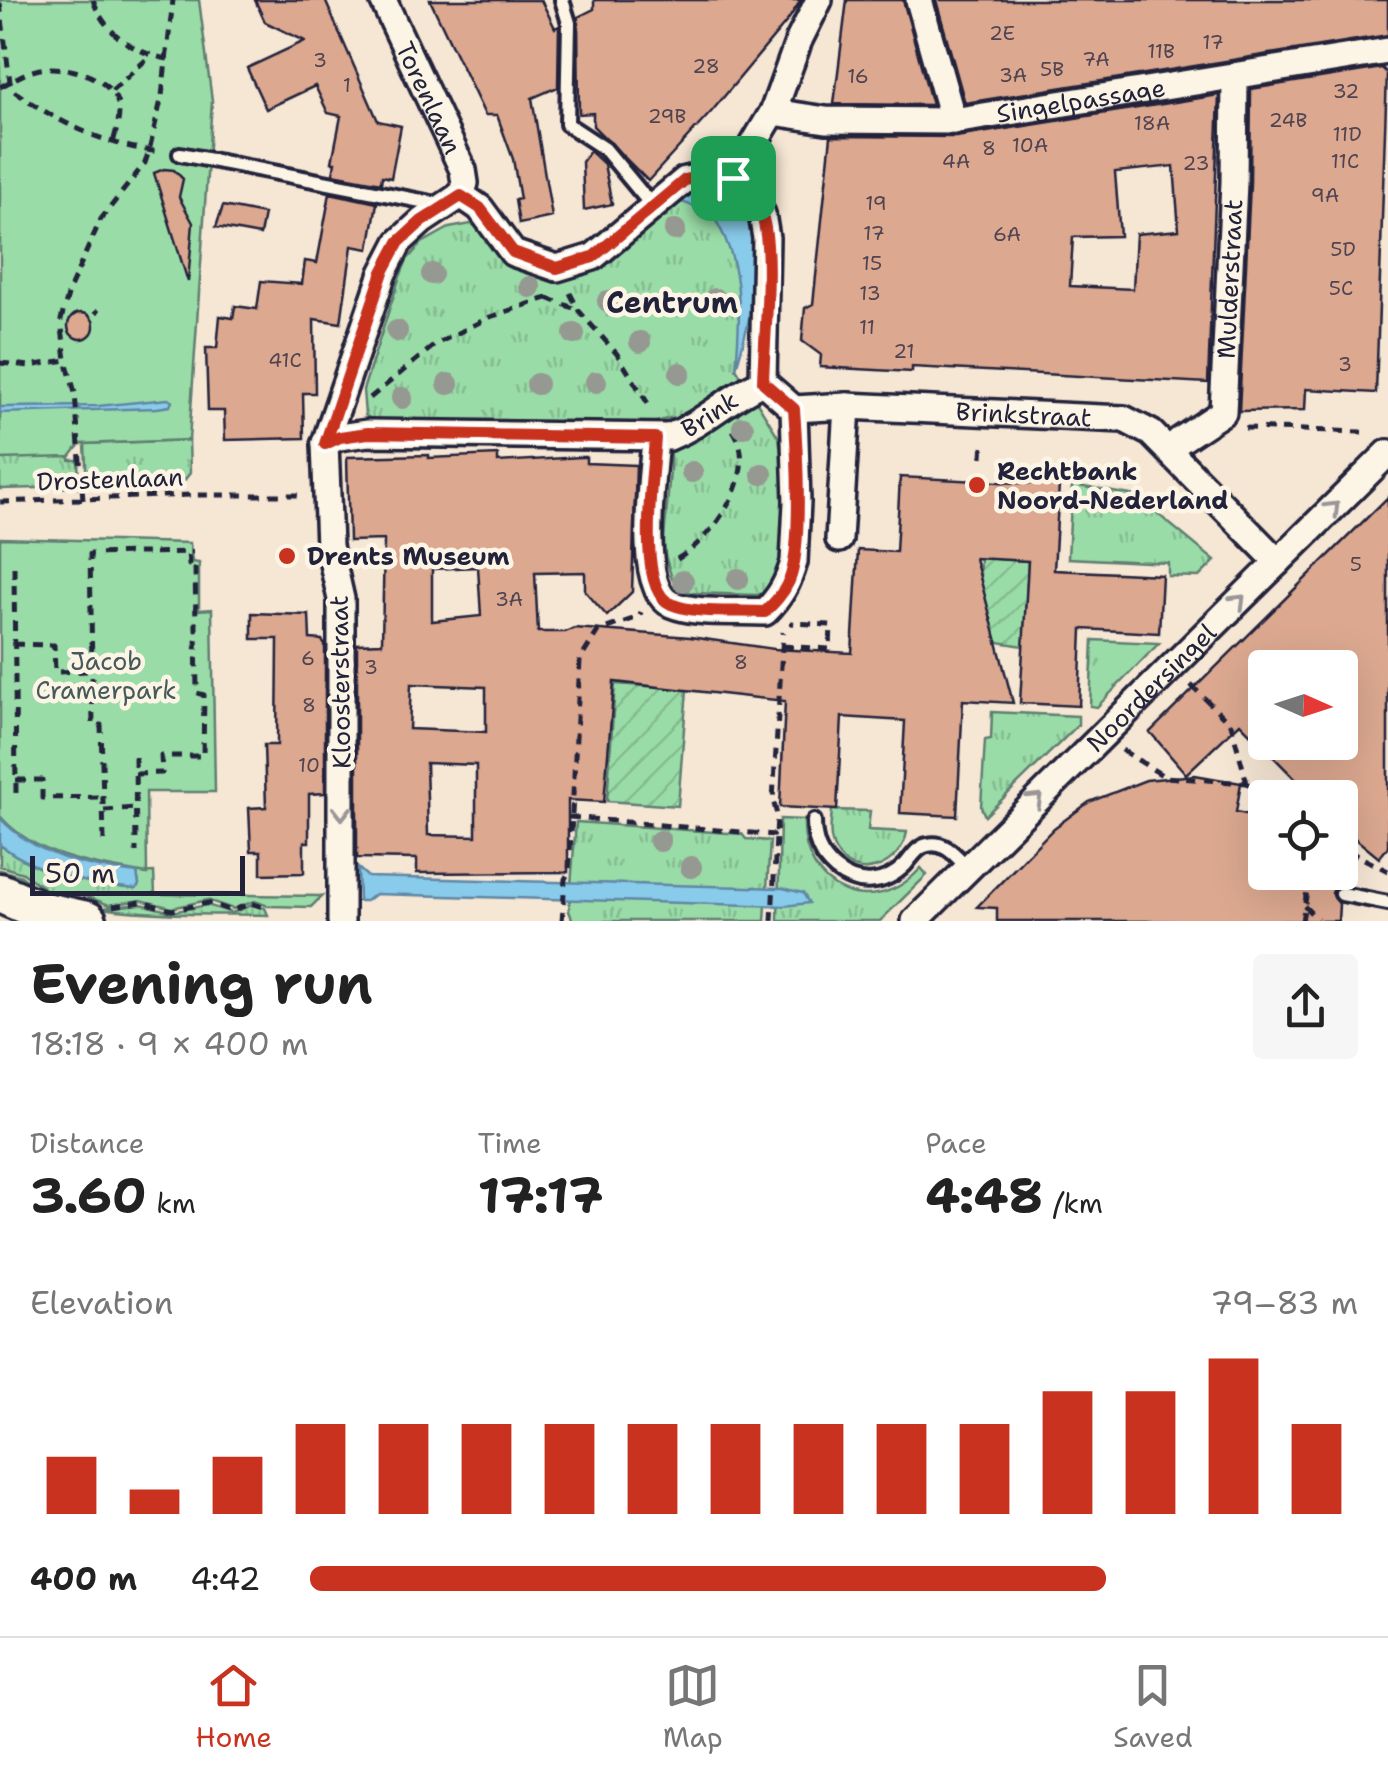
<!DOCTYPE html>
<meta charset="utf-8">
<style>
body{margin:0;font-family:"Shantell Sans",sans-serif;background:#f6f6f6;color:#222;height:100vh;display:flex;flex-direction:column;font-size:38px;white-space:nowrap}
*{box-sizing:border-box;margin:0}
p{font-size:32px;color:#767676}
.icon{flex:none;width:55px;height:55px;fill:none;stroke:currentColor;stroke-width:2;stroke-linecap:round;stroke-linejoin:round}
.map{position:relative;height:921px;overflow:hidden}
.details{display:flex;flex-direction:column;background:#fff;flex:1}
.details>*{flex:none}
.needle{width:65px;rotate:93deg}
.fabs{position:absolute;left:1248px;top:650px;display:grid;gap:20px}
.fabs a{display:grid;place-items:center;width:110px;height:110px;border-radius:10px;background:#fff;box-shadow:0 10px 40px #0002;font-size:50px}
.scale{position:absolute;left:30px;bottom:25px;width:215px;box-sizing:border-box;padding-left:10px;border:5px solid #22223b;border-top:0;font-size:28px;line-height:35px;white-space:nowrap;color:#22223b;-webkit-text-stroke:8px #fcf5e5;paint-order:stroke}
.pin{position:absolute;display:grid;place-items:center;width:85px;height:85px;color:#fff;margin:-42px;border-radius:20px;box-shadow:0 5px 15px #0006}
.round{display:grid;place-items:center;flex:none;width:105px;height:105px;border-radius:10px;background:#f6f6f6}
.headline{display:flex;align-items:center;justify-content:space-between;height:170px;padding:0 30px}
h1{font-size:55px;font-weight:700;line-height:75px}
.metrics{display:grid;grid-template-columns:repeat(3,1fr);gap:15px;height:170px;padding:10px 30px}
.metrics div{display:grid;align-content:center}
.metrics b{font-size:50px;font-weight:700}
.metrics small{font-size:28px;font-weight:400}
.metrics p{font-size:28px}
.chart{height:280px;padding:20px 30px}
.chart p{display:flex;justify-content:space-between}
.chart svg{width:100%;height:180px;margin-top:10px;stroke:#c8321e;stroke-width:6}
ul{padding:0 30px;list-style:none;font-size:32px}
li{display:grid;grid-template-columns:160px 120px 1fr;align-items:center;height:75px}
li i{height:25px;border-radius:12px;background:#c8321e}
.tab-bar{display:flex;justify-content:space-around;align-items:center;height:140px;border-top:2px solid #e0e0e0;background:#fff;font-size:28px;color:#767676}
.tab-bar a{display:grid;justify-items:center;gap:5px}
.tab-bar .current{color:#c8321e}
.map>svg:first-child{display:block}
</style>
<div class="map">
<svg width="1388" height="921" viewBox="0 0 1388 921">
<defs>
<pattern id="grass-tufts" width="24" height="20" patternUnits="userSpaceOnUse" patternTransform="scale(2.5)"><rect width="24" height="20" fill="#9adca7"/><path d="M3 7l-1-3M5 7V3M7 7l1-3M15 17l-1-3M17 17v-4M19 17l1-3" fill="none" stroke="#84bc91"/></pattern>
<pattern id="garden-furrows" width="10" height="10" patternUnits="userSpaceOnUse" patternTransform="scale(2.5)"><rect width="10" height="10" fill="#9adca7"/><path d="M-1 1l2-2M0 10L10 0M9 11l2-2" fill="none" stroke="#84bc91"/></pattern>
</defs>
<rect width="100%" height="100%" fill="#f6e6d4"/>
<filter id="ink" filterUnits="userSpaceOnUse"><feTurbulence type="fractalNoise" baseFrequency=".01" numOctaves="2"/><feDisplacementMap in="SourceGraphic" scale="20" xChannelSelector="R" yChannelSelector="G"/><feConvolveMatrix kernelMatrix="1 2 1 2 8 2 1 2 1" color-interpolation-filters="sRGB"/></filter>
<g filter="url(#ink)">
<!-- grass -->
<path fill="url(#grass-tufts)" stroke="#5e7f71" stroke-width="2.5" d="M709 189 725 194 755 289 736 368 779 438 783 464 784 546 779 577 770 591 757 595 691 593 677 586 672 579 665 555 664 540 670 471V418L653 423 371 419 365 415 363 390 399 279 407 260 422 243 449 228 471 224 479 228 489 244 504 258 558 276 583 273 613 260 665 209 692 190Z
M189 440 190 473 182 483 87 487 85 444Z
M0 446 70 448V460H78L79 487 0 489Z
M1072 485 1136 496 1215 561 1199 577 1168 576V563L1068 558Z
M1093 640 1159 643 1097 707 1090 706Z
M992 712 1078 716V725L985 816 981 807 985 740 991 739Z
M832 810 870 811 868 830 907 832C901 866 855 886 835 850 828 837 831 823 832 810Z
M780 819 804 820C801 891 874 921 921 868L927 875 880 921H778Z
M576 822 742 834 746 839 770 841 765 921H573L569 911Z
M0 845C45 878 81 882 135 889L139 884 137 873 154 872 155 894 322 896 311 907 268 906 255 901 233 909 207 900 172 908 141 900 109 905 81 894 49 892 23 873 0 866Z
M0 870 21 876 47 896 79 898 102 908 141 904 172 912 207 905 232 913 252 905 265 908 268 915C202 913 43 921 0 870Z"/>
<!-- park -->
<path fill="#9adca7" stroke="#5e7f71" stroke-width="2.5" d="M0 0H199L212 101 189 440 80 444 70 457 0 459Z
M0 538 190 543 192 562 199 563V610L212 609 215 792H146L147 874C94 865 37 858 0 816Z"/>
<!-- garden -->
<path fill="url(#garden-furrows)" stroke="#5e7f71" stroke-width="2.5" d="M980 558 1028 561 1024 646 991 641C987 613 978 585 980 558Z
M615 684 687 689 678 806 607 801Z"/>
<!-- water -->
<path fill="#89cbea" stroke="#6087a4" stroke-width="2.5" d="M709 189C718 192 730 194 738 200 776 233 748 327 736 368 741 313 744 258 710 212L679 201 692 190Z
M168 399 172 401 170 406 157 408 0 413V407L98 406Z
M0 818C35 856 87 867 137 873L139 885 136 889C84 883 43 876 0 845Z
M358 868 368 877 783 888 803 893 809 903 784 906 375 894 366 901H359Z"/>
<!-- building -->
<path fill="#dca890" stroke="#22223b" stroke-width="2.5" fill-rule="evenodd" d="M255 0H325L378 121 401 126 391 178 382 176 381 183 333 174 335 162H332L341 116 328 113 315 86 266 109 247 68 305 41 265 22Z
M430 0H541L555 28 559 26 558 87 532 98 552 217 519 224 515 200 520 199 513 159 497 115H485Z
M594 0H801L788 20 712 111 648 181 593 126V113L579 114 578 17 594 9Z
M847 0H903L932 105 834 104Z
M936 0H1388V35L965 103Z
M1382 68 1387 73 1376 393 1306 389 1305 410 1239 411 1250 183 1251 89Z
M1219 95 1208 383 912 367V372L820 367 821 355 802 341 805 308 813 304 831 136 956 137ZM1174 166 1179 230 1136 234 1133 289 1070 286 1073 237 1120 236 1115 172Z
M590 151 604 164 612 204 584 210 582 162Z
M164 169 174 170 183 179 179 197 193 223 188 282 154 173Z
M330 193 377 203 369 249 352 246 341 323 314 319 315 393H303L304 438 225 440 224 411H208L206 348H217L220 316 233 318 235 306 257 309 261 281 302 284 305 261 317 263Z
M223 206 264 214 260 235 216 227Z
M68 326a13 13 0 1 1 26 0a13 13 0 1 1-26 0Z
M429 455V458L498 455V462L581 457H586V463L636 465 632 592 607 616 585 591V572L535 573 538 632H565L575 628 690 637 774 649 852 653 858 550 896 552 900 477 1059 485 1054 570 1162 575 1159 633 1082 629 1079 706 1020 703 1028 561 975 558 1013 703 963 700 957 816 900 813 905 721 842 717 837 810 780 807 785 701 614 682 604 802 568 800V872L417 873V859L357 858V644L382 643 384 540 349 541 347 457ZM478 567 481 616 432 621V569ZM411 684 486 687V732L409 729ZM426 763 476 765V836L428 835Z
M1388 497V847L1379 858 1340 826V798H1314L1240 723 1186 774 1150 732ZM1265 668H1340V742H1265Z
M252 613 309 615 310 639 322 640 325 646V793L309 794V842H304V873L261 874V851H251L249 808 266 807 264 745H277L278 639H252Z
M1195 775 1241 783 1236 812 1265 818V872H1345L1343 884 1335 887 1332 893 1339 904 1338 921H997V908L977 907 1054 828 1089 802 1146 780Z"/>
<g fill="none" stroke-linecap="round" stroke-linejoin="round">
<!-- lane casing -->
<g stroke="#22223b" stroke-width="20">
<path id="lane" d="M562 0 569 23 567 124 605 149 653 207
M180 154 442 205
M814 821C814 841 819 855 835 869 857 887 884 886 905 865 912 857 918 846 928 845 945 841 956 856 967 867
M1342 894 1388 903"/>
</g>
<!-- street casing -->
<g stroke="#22223b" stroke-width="32">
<g id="street">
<path id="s1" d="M383 0 463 170 465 183 461 195"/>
<path d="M919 0 953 121"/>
<path id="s2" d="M773 112 826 120 953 121 1388 51"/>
<path d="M733 179 773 112 799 40 819 0"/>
<path d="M461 195 480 208 513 253 557 268 593 257 685 180 718 174 733 179 751 197 762 214 766 238 763 382 794 409 797 502 794 562C788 583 780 597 765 612 736 610 697 615 671 604 635 588 653 473 655 439"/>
<path id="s3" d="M794 409 847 406 1124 419 1151 433 1278 562"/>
<path id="s4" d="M325 443 339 437 368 433 669 437C707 422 728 397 763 382"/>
<path id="s5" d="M1169 451 1179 441 1223 412 1234 183 1235 78"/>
<path d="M839 539 847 406"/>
<path d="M341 921V599L329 546 325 443 383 273 399 242 422 221 461 195"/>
<path id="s6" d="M915 921 1388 453"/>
</g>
</g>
<!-- secondary casing -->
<g stroke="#22223b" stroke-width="45">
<path id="secondary" d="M0 893 41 911 87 921"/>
</g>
<!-- path -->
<path stroke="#22223b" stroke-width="5" stroke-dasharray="10 8" stroke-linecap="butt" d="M93 0C104 33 134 53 168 59
M0 3 10 82 14 91C59 123 107 147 162 152
M0 87C12 81 23 73 36 70 62 63 109 75 118 104 121 117 116 131 113 143
M112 91 150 56
M570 293 579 311 617 354 652 410
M547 298 576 309
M95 310 99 313
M0 363 30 366 66 360
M370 398 436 344 490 317 547 298 548 294
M1245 428 1362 432
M982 457 983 441
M83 500 75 393 66 360 61 320 70 288 101 219 145 163 149 151 162 96 173 0
M0 502 191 495H304
M677 559C714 538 761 472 733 430
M14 567 16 793
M13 644 54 645 55 672 91 671
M783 646 830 649 831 625 790 623
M1191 685 1231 724 1247 783
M1122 750 1165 777 1247 783 1267 798
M135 757 136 852
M135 774 162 773 161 756H203L204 695 197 693 195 565H189L188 552
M16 780H42V798L103 797
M104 810 136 808
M569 817 775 835
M104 841 101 725H93L90 554 193 552
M1348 851 1388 871
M113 906 141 902 172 910 208 903 232 911 251 903 268 909
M1304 906 1317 919
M562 921 565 879 569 872 580 660 598 631 639 617 641 612
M772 921 777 815 773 800 783 632
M1302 921 1310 872"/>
<!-- lane -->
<use href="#lane" stroke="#fcf5e5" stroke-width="12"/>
<!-- street -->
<use href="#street" stroke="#fcf5e5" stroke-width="25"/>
<!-- secondary -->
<use href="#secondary" stroke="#fcf5e5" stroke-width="38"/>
</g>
<!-- trees -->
<g fill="#959991">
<circle cx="675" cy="230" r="11"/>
<circle cx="432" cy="274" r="11"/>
<circle cx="530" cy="287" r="11"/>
<circle cx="715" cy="299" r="11"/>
<circle cx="608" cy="301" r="11"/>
<circle cx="397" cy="331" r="11"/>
<circle cx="574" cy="334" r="11"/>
<circle cx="640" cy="342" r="11"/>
<circle cx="680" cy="373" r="11"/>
<circle cx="596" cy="382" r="11"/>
<circle cx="448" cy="384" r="11"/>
<circle cx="537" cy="384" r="11"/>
<circle cx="402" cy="398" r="11"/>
<circle cx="743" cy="427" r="11"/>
<circle cx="692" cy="472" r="11"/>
<circle cx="762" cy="474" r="11"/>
<circle cx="738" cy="579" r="11"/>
<circle cx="683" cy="581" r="11"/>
<circle cx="660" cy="841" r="11"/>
<circle cx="691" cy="867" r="11"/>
</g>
<!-- one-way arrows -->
<defs><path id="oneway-chevron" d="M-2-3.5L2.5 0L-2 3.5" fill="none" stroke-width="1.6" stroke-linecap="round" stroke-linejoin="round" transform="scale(2.5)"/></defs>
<g stroke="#9a9698">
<use href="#oneway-chevron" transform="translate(1333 508) rotate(-45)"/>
<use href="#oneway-chevron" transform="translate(1239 601) rotate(-45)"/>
<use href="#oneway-chevron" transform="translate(1036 799) rotate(-44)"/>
<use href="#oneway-chevron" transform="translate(342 813) rotate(90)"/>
</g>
</g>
<g fill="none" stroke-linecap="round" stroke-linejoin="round" filter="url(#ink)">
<!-- route casing -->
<g stroke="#fff" stroke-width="20">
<path id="route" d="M718 174C738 180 755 195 762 216 774 251 764 341 763 382L794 409C797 448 803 548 789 581 783 594 774 603 765 612 736 610 697 615 671 604 635 589 653 473 655 438L368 433 340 437 325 444 383 272 399 242 422 221 461 196 480 208 513 252 557 268 593 257 685 180Z"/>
</g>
<!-- route -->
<use href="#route" stroke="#c8321e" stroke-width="12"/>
</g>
<!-- markers -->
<g fill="#c8321e" stroke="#fcf5e5" stroke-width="4">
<circle cx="977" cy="485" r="10"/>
<circle cx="287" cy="556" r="10"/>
</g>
<g text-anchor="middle" stroke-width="9" stroke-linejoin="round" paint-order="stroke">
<!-- number labels -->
<g font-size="20" fill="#504450">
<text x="1002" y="40">2E</text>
<text x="1213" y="49">17</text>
<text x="1161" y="58">11B</text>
<text x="1096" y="66">7A</text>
<text x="320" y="67">3</text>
<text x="706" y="73">28</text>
<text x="1052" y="76">5B</text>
<text x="1013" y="82">3A</text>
<text x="858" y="83">16</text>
<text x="347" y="92">1</text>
<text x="1346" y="98">32</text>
<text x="667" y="123">29B</text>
<text x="1288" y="127">24B</text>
<text x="1152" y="130">18A</text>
<text x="1347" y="141">11D</text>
<text x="1030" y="152">10A</text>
<text x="989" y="155">8</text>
<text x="956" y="168">4A</text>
<text x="1345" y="168">11C</text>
<text x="1196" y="170">23</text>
<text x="1325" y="202">9A</text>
<text x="876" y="210">19</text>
<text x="874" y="240">17</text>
<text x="1007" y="241">6A</text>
<text x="1343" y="256">5D</text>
<text x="872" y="270">15</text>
<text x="1341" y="295">5C</text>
<text x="870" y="300">13</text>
<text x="867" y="334">11</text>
<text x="904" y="358">21</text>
<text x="285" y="367">41C</text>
<text x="1345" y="371">3</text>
<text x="1356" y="571">5</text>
<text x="509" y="606">3A</text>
<text x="308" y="665">6</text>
<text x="741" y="669">8</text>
<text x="371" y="674">3</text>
<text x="309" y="712">8</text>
<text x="309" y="772">10</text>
</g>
<!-- street labels -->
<g font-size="25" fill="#22223b" stroke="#fcf5e5">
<text dy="9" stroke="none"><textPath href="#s1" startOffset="108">Torenlaan</textPath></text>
<text dy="9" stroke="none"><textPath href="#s2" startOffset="310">Singelpassage</textPath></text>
<text dy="9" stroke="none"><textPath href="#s5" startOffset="200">Mulderstraat</textPath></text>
<text dy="9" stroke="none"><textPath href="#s4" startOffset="392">Brink</textPath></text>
<text dy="9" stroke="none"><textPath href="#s3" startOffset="230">Brinkstraat</textPath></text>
<text transform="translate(110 479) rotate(-2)" y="9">Drostenlaan</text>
<text transform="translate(340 682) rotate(-91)" y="9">Kloosterstraat</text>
<text dy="9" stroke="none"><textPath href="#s6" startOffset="332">Noordersingel</textPath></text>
</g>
<!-- poi labels -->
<g font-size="25" font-weight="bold" fill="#22223b" stroke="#fcf5e5" text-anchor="start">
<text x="997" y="480">Rechtbank<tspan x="997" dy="29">Noord-Nederland</tspan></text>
<text x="307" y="565">Drents Museum</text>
</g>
<!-- park labels -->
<g font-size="25" fill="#465a5b" stroke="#fcf5e5">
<text x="106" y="670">Jacob<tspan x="106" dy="29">Cramerpark</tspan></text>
</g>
<!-- quarter labels -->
<g font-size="30" font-weight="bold" fill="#22223b" stroke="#fcf5e5">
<text x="672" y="313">Centrum</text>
</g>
</g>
</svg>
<div class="fabs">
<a><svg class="needle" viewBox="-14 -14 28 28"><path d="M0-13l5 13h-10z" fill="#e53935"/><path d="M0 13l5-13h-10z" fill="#767676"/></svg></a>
<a><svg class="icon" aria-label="locate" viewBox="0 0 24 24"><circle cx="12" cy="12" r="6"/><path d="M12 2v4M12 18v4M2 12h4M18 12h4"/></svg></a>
</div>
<div class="scale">50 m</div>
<div class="pin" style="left:733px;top:178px;background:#1e9e55"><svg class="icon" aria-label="arrive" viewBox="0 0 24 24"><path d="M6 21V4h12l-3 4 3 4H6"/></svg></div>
</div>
<section class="details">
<div class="headline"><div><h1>Evening run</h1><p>18:18 · 9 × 400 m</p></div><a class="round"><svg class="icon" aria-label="share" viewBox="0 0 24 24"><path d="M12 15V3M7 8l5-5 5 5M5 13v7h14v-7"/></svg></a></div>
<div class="metrics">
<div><p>Distance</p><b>3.60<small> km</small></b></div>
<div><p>Time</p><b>17:17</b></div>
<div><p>Pace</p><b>4:48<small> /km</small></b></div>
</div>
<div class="chart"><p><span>Elevation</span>79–83 m</p>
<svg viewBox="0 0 160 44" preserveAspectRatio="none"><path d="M5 44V30M15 44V38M25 44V30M35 44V22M45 44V22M55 44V22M65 44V22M75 44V22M85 44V22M95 44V22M105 44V22M115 44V22M125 44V14M135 44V14M145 44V6M155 44V22"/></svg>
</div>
<ul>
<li><b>400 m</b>4:42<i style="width:76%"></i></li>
</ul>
</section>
<nav class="tab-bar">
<a class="current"><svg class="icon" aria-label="home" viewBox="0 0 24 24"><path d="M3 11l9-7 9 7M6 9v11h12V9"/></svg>Home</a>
<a><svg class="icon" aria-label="map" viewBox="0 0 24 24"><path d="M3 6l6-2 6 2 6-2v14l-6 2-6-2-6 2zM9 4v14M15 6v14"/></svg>Map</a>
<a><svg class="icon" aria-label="saved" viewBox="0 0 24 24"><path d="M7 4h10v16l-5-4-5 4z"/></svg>Saved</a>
</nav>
